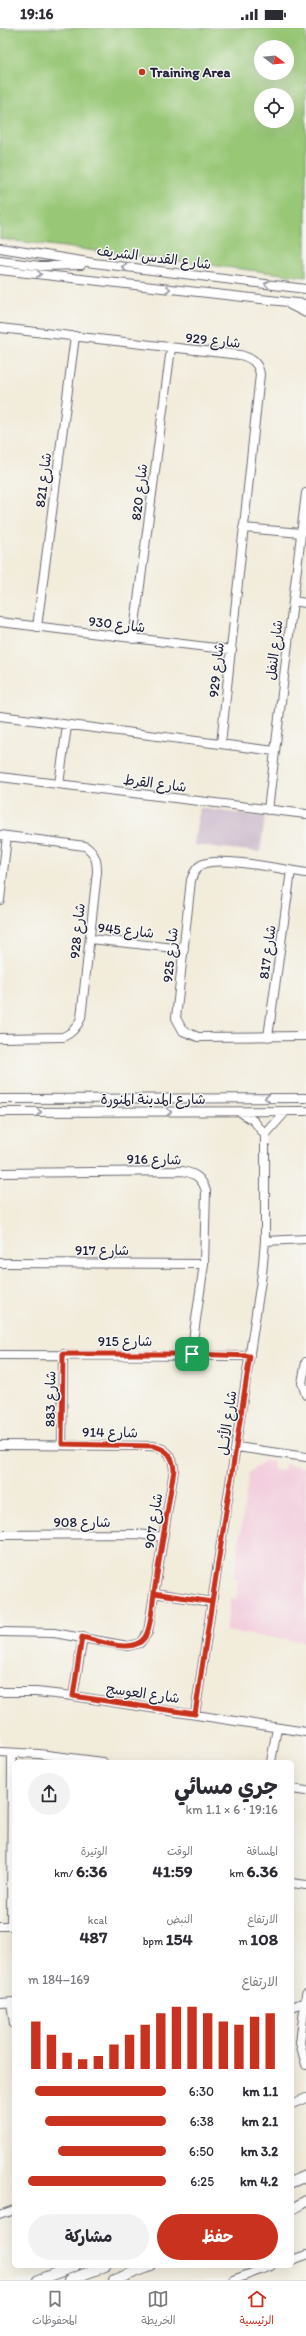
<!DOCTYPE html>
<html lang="ar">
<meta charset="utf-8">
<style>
body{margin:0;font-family:Itim,"Playpen Sans Arabic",sans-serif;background:#f2f2f3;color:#2b2b33;direction:rtl;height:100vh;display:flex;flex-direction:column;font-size:15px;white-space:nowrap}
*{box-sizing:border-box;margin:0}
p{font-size:13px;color:#7c7c81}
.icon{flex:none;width:22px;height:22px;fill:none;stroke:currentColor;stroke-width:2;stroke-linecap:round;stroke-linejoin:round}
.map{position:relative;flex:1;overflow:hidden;direction:ltr}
.side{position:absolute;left:12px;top:1732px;width:282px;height:508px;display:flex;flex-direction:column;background:#fff;border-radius:6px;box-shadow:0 4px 16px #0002;direction:rtl}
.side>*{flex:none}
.needle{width:26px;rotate:106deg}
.fabs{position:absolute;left:254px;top:12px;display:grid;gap:8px}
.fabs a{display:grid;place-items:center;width:40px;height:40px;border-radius:50%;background:#fff;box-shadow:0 4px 16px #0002;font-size:20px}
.pin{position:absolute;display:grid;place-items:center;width:34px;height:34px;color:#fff;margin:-17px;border-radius:8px;box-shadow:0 2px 6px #0006}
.round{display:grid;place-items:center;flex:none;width:42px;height:42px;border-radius:21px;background:#f2f2f3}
.head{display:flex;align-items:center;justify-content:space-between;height:68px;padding:0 16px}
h1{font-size:22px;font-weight:700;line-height:30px}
.figures{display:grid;grid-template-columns:repeat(3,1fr);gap:6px;height:68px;padding:4px 16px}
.figures div{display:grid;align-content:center}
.figures b{font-size:17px;font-weight:700}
.figures small{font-size:11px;font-weight:400}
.figures p{font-size:11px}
.chart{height:112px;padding:8px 16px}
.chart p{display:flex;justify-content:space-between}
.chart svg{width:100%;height:72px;margin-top:4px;stroke:#c8321e;stroke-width:6}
.button{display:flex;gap:8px;margin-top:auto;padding:8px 16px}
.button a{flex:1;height:46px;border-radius:24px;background:#c8321e;color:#fff;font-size:16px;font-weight:700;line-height:46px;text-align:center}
.button a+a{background:#f2f2f3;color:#2b2b33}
ul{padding:0 16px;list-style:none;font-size:13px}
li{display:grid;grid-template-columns:64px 48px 1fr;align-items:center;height:30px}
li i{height:10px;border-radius:5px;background:#c8321e}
.status{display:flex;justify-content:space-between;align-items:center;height:28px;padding:0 20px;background:#fff;direction:ltr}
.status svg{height:11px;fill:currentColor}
.tab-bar{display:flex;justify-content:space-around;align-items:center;height:56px;border-top:1px solid #e1e1e2;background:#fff;font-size:11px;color:#7c7c81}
.tab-bar a{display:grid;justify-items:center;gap:2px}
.tab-bar .on{color:#c8321e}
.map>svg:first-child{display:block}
</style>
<div class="status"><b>19:16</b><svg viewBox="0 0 49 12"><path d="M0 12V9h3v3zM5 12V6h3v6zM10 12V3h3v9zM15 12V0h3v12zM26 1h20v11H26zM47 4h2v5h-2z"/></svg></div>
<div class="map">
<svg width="306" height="2252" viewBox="0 0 306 2252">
<rect width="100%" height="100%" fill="#f6f6f2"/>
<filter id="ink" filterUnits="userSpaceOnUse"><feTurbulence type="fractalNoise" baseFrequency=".025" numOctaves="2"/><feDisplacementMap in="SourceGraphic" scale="8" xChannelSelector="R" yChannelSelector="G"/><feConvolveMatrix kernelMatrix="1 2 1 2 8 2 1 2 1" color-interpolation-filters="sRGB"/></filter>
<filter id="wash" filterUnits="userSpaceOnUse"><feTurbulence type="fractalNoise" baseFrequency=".012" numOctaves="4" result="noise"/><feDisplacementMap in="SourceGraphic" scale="16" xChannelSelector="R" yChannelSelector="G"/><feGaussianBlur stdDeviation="0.9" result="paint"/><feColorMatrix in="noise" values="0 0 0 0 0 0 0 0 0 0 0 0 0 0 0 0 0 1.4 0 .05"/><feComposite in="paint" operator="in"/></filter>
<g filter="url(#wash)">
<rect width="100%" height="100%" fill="#f2ecdb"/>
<!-- built -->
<path fill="#f3cfde" d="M264 1433 274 1434 273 1441 284 1443 285 1436 306 1440V1614L225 1603 231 1570 236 1571 239 1551 234 1550 249 1445Z"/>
<!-- industrial -->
<path fill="#cfbdce" d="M199 780 265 789 260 824 194 817Z"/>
<!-- green -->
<path fill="#98c776" stroke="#5d7458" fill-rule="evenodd" d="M0 0H306V249L0 211ZM261 19H287V45H261ZM261 67H287V93H261Z"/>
</g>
<g filter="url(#ink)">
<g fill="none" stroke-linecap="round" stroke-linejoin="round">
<!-- minor casing -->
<g stroke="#6b6973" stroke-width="10">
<path id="minor" d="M0 220 94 235 306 261
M0 233 40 238 81 237
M0 242 306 276
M290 277 306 285
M0 300 240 327C252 330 258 335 260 346L221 716
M243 500 301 505
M293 573 306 575
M0 594 232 622
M37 599 75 308
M133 611 171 320
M0 688 275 723
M0 749 306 786
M59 756 67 698
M268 782 306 465
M0 807 85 818C95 825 97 832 97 844L81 990C77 1000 72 1005 63 1009L0 1010
M306 845C285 842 217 827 201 837 195 840 193 847 191 852L176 990 183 1003 198 1009 306 1008
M0 872 7 808
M90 911 184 921
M268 1009 291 843
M0 1071 306 1070
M0 1084 306 1083
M265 1107 286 1083
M0 1145 183 1143C196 1146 202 1150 206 1163L204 1236 191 1326
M265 1213 306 1211
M0 1235 204 1236
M0 1327 250 1328
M306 1334 302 1355 306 1367
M62 1416 63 1326
M0 1417 153 1418C167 1421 173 1428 174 1442L148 1604 140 1615 128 1618 54 1605 0 1604
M237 1419 306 1429
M0 1507 137 1506 163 1509
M154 1565 212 1574
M0 1664H36L73 1668 306 1704
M73 1668 83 1609
M195 1686 262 1246 265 1213V1107L254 1093 240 1084
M0 1724 39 1726 103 1734
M271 1734 277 1700
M292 1761 306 1763
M292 1855 306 1857
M0 1898H14
M11 1898 12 1725
M306 1966 300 2015 306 2037
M0 1975 14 1974
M11 1975 14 1996
M292 1979 305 1974
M292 2076 306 2070
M0 2187 14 2182
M292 2232 306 2227
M233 2252 271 2238"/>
</g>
<!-- major casing -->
<g stroke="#6b6973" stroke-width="12">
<path id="major" d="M292 2154 306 2148
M292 2181 306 2173
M38 2252 75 2238
M69 2252 105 2238
M114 2252 151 2238"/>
</g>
<!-- minor -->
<use href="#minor" stroke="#fff" stroke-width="8"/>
<!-- major -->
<use href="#major" stroke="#fff" stroke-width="10"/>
</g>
<!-- one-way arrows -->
<defs><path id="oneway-chevron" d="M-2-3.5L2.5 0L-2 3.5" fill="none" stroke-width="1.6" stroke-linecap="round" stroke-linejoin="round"/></defs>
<g stroke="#9c9ca7">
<use href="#oneway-chevron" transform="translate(124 239) rotate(-174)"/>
<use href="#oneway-chevron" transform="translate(39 246) rotate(6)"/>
<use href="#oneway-chevron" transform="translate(267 256) rotate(-173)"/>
<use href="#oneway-chevron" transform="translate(168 261) rotate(6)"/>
<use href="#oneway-chevron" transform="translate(267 1070) rotate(180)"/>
<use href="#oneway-chevron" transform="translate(39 1084)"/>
<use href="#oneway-chevron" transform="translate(169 1084)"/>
</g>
</g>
<g fill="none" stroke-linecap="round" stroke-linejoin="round" filter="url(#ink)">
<!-- route casing -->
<g stroke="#fff" stroke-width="8">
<path id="route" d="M192 1326 250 1328 212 1574 154 1565C152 1578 152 1593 147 1605 138 1629 100 1613 82 1609L73 1668 195 1686 212 1574 154 1565 174 1442C173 1428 167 1421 153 1418L62 1416 63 1326H192"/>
</g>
<!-- route -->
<use href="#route" stroke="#c8321e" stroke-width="5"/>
</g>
<!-- markers -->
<circle fill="#c8321e" stroke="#f6f6f2" stroke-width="1.5" cx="142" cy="44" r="4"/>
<g text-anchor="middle" stroke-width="3" stroke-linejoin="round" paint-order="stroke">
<!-- poi labels -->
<g font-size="14" font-weight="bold" fill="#22223b" stroke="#f6f6f2" text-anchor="start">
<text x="150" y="49">Training Area</text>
</g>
<!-- street labels -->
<g font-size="14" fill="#22223b" stroke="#f6f6f2">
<text transform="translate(154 229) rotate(7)" y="5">شارع القدس الشريف</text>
<text transform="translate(213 312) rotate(6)" y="5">شارع 929</text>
<text transform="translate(43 452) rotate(-83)" y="5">شارع 821</text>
<text transform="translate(139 464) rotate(-83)" y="5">شارع 820</text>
<text transform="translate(117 596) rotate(7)" y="5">شارع 930</text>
<text transform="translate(274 622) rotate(-83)" y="5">شارع النفل</text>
<text transform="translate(216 642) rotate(-84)" y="5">شارع 929</text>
<text transform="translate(155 755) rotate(7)" y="5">شارع القرط</text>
<text transform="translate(126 902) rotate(6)" y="5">شارع 945</text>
<text transform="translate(77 903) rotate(-84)" y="5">شارع 928</text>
<text transform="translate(267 924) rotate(-82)" y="5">شارع 817</text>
<text transform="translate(170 927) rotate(-84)" y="5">شارع 925</text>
<text x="153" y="1076">شارع المدينة المنورة</text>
<text transform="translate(154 1131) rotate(1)" y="5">شارع 916</text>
<text x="102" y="1227">شارع 917</text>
<text x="125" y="1318">شارع 915</text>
<text transform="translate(50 1371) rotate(-89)" y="5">شارع 883</text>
<text transform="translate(227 1395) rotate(-82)" y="5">شارع الأثــل</text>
<text transform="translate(110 1404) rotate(1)" y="5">شارع 914</text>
<text transform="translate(153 1493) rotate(-81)" y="5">شارع 907</text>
<text x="82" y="1499">شارع 908</text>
<text transform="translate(143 1665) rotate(8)" y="5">شارع العوسج</text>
</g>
</g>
</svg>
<div class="fabs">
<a><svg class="needle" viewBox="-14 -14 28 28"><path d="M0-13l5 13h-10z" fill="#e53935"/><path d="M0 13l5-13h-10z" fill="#7c7c81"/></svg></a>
<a><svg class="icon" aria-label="locate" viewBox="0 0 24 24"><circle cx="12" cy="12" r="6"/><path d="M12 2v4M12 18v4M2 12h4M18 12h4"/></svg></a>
</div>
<div class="pin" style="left:192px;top:1326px;background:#1e9e55"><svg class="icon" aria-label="arrive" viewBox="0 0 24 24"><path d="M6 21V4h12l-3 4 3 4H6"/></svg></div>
<section class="side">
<div class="head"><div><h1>جري مسائي</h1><p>19:16 · 6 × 1.1 km</p></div><a class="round"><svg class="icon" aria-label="share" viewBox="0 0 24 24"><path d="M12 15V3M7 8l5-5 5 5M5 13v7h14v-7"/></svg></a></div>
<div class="figures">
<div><p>المسافة</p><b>6.36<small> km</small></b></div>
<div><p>الوقت</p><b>41:59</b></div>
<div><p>الوتيرة</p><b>6:36<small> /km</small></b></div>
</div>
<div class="figures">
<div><p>الارتفاع</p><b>108<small> m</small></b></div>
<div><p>النبض</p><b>154<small> bpm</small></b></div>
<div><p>kcal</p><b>487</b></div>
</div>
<div class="chart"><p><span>الارتفاع</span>169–184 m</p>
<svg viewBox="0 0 160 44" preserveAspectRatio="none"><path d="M5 44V15M15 44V23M25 44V34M35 44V38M45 44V36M55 44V29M65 44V23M75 44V17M85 44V10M95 44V6M105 44V6M115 44V10M125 44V15M135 44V17M145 44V12M155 44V10"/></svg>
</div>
<ul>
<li><b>1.1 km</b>6:30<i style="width:95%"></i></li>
<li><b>2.1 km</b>6:38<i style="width:88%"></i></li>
<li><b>3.2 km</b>6:50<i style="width:78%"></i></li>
<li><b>4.2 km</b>6:25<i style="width:100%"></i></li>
</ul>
<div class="button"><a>حفظ</a><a>مشاركة</a></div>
</section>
</div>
<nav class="tab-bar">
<a class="on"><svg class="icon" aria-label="home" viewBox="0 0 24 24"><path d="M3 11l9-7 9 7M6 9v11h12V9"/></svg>الرئيسية</a>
<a><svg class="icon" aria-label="map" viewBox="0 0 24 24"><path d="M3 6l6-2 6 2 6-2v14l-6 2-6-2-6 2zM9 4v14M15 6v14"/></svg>الخريطة</a>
<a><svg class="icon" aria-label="saved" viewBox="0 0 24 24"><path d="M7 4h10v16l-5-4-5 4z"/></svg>المحفوظات</a>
</nav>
